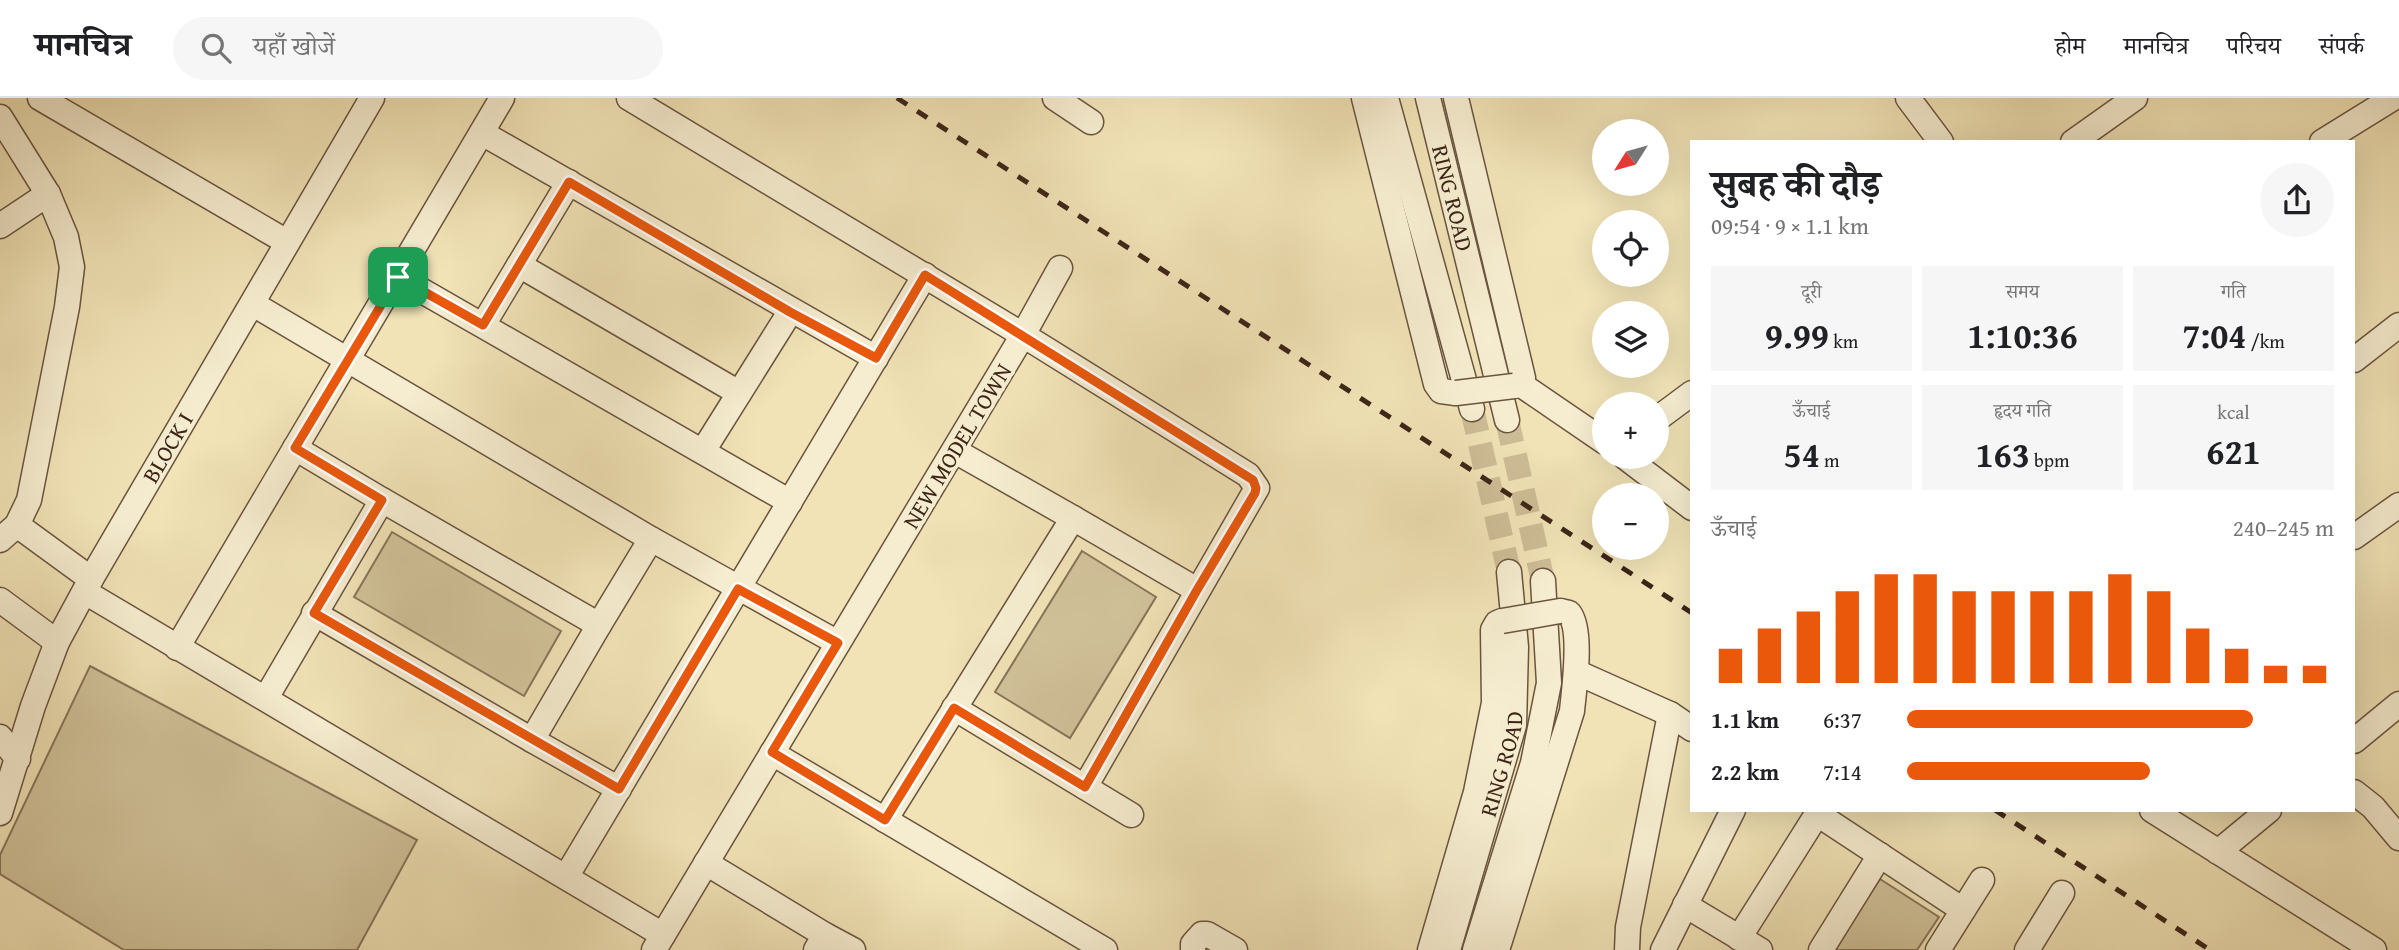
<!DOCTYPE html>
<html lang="hi">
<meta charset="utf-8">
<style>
body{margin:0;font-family:"Gentium Book Plus","Noto Serif Devanagari",serif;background:#f6f6f6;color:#202124;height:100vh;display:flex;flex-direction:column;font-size:26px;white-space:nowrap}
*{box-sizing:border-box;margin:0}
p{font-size:23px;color:#757577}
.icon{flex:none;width:38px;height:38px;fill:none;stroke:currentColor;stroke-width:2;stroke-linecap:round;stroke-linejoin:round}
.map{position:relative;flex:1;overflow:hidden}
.side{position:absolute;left:1690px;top:42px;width:665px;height:672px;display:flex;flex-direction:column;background:#fff;border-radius:0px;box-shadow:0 7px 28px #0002}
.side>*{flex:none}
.needle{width:46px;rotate:233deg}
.buttons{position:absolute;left:1592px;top:21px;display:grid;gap:14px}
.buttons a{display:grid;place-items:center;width:77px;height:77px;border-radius:50%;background:#fff;box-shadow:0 7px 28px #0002;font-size:35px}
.pin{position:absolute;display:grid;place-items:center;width:60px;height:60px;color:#fff;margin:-30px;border-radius:14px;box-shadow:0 4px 10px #0006}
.round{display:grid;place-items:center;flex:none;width:74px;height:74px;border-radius:37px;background:#f6f6f6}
.head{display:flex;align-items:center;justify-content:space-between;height:119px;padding:0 21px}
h1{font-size:38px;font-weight:700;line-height:52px}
.figures{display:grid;grid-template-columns:repeat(3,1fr);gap:10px;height:119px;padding:7px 21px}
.figures div{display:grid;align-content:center;border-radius:0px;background:#f6f6f6;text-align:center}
.figures b{font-size:35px;font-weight:700}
.figures small{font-size:19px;font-weight:400}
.figures p{font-size:19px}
.chart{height:196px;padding:14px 21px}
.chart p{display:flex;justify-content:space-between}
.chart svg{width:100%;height:126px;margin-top:7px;stroke:#ea580c;stroke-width:6}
ul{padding:0 21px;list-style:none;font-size:23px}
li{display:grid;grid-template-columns:112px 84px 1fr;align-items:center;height:52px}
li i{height:18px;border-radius:9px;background:#ea580c}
header{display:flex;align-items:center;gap:42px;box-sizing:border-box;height:98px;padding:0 35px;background:#fff;border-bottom:2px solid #e0e0e0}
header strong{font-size:33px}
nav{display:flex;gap:38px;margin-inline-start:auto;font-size:24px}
.search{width:490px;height:63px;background:#f6f6f6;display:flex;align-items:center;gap:18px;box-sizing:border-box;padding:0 24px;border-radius:38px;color:#757577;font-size:26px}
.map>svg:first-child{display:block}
</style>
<header>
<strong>मानचित्र</strong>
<div class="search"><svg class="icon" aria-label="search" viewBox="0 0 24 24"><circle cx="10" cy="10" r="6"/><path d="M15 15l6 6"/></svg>यहाँ खोजें</div>
<nav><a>होम</a><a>मानचित्र</a><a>परिचय</a><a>संपर्क</a></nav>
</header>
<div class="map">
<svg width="2399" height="852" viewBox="0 0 2399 852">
<rect width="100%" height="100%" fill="#f1e3b6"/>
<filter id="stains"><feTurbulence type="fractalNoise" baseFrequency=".00286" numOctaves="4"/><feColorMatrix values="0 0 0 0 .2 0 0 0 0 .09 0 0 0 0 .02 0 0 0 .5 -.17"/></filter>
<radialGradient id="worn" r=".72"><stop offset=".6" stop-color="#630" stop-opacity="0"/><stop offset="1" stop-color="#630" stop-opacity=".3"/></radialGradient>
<!-- green -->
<path fill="#d2c39b" stroke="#88745a" stroke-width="2" d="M392 434 561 533 524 598 354 499Z
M1082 453 1156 499 1070 640 995 594Z
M90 568 417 742 357 852H124L0 776V757Z
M1880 781 1939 819 1917 852H1834Z"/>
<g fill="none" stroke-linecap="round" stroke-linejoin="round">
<!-- minor-tunnel -->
<path stroke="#cdbd96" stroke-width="24" stroke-dasharray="24 12" stroke-linecap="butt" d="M1472 311 1509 474
M1507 322 1543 483"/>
<!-- minor casing -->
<g stroke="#6a5440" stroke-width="27">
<g id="minor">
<path d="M40 0 287 144"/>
<path d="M629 0 1023 237 654 852"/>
<path d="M1055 0 1091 24"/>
<path d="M1364 0 1436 286 1441 293 1456 295"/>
<path d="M1386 0 1472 311"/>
<path id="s1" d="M1428 0 1507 322"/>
<path d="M1456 0 1523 280 1520 286 1514 288"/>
<path d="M1908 0 1941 44"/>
<path d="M0 19 48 96 66 139 72 169 67 209 29 402 17 427 0 442"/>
<path d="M482 35 876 260"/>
<path d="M2073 44 2135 0"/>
<path d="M2322 44 2393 0"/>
<path d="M0 128 48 96"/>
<path d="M519 167 739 295"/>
<path d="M1060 170 1023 237 1248 377 1257 390 1085 689"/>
<path d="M398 179 790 404"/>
<path d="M253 206 651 441 599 527 382 402 266 600"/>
<path d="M483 227 569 84"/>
<path d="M2354 262 2399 227"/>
<path d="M1520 286 1605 344"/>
<path d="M1657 321 1692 295"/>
<path d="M295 350 382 402"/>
<path d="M703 353 790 214"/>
<path d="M1625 359 1692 410"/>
<path d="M1073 420 1197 492"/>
<path d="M17 427 91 481"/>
<path d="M2354 439 2399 407"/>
<path d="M651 441 838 545"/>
<path d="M85 494 663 837"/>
<path d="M0 502 57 544"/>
<path d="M314 515 532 642 599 527"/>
<path d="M177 550 502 0"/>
<path d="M1576 574 1670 616 1692 631"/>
<path d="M954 610 1131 717"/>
<path d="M0 639 18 661"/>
<path d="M532 642 619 691"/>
<path d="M2354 643 2399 606"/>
<path d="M772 655 1105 852"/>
<path d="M2354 694 2373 709 2399 740"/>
<path d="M2152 712 2374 852"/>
<path id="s2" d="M0 715 33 608 57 544 91 481 372 0"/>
<path d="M885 722 1073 420 955 353"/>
<path d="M2218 754 2269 712"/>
<path d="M706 765 825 837 816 852"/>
<path d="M566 779 925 177"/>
<path d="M1685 807 1760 852"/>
<path d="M825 837 853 852"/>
<path d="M1739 840 1814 721 1817 719 1825 721 1963 812"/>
<path d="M1193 852V846L1202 836H1207L1235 852"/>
<path d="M1430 852 1476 694 1494 605 1493 532 1497 525 1502 523"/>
<path id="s3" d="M1448 852 1514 627 1516 549 1509 474"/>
<path d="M1475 852 1533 665 1549 585 1543 483"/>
<path d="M1497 852 1572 613C1574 591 1583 532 1569 515L1560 513"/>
<path d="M1627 852 1628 829 1670 616"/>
<path d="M1663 852 1733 712"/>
<path d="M1821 852 1880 757"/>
<path d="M1938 852 1982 782"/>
<path d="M2027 852 2062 795"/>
</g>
</g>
<!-- minor -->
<use href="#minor" stroke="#f6edd0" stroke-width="24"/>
<!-- rail -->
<path stroke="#3d2518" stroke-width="5" stroke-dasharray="12 12" stroke-linecap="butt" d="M897 0 1692 515
M1995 712 2210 852"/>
<!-- minor-bridge casing -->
<g stroke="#6a5440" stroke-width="27" stroke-linecap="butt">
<path id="minor-bridge" d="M1456 295 1514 288
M1502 523 1560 513"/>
</g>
<!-- minor-bridge -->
<use href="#minor-bridge" stroke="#f6edd0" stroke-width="24"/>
</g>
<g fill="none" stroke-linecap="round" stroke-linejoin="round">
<!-- route casing -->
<g stroke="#fff" stroke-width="14">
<path id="route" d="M569 84 790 214 876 260 925 177 1253 382 1256 390 1255 395 1197 492 1085 689 954 610 885 722 772 654 838 545 738 491 619 691 314 515 382 402 295 350 398 179 483 227Z"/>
</g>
<!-- route -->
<use href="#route" stroke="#ea580c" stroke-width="9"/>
</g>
<g text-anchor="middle" stroke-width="7" stroke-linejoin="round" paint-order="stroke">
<!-- street labels -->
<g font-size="23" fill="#3d2518" stroke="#f6edd0">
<text dy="8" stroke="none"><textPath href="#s1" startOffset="103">RING ROAD</textPath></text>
<text transform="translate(957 348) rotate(-59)" y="8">NEW MODEL TOWN</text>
<text dy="8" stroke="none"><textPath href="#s2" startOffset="404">BLOCK I</textPath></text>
<text dy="8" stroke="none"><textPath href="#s3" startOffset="194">RING ROAD</textPath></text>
</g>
</g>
<rect width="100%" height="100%" filter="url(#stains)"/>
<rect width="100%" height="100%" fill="url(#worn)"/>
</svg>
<div class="buttons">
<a><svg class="needle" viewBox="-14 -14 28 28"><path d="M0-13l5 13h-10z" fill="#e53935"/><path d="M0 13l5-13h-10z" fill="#757577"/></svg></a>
<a><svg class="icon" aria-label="locate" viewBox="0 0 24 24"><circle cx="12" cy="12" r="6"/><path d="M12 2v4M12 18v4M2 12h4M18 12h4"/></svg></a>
<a><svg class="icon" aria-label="layers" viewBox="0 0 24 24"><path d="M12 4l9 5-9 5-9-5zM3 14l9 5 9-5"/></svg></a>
<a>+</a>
<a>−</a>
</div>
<div class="pin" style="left:398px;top:179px;background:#1e9e55"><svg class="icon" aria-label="arrive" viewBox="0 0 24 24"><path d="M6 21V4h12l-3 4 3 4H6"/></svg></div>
<section class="side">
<div class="head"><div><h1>सुबह की दौड़</h1><p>09:54 · 9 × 1.1 km</p></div><a class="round"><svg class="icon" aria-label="share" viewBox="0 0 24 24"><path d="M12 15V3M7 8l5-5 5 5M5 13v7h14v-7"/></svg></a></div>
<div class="figures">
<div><p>दूरी</p><b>9.99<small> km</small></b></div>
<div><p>समय</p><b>1:10:36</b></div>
<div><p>गति</p><b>7:04<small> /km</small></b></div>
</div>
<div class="figures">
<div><p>ऊँचाई</p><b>54<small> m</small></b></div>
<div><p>हृदय गति</p><b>163<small> bpm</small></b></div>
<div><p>kcal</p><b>621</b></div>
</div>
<div class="chart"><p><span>ऊँचाई</span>240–245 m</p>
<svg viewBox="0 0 160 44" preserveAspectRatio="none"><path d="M5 44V32M15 44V25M25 44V19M35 44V12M45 44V6M55 44V6M65 44V12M75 44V12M85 44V12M95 44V12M105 44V6M115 44V12M125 44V25M135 44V32M145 44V38M155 44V38"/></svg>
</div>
<ul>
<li><b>1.1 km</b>6:37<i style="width:81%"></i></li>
<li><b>2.2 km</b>7:14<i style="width:57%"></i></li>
</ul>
</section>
</div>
